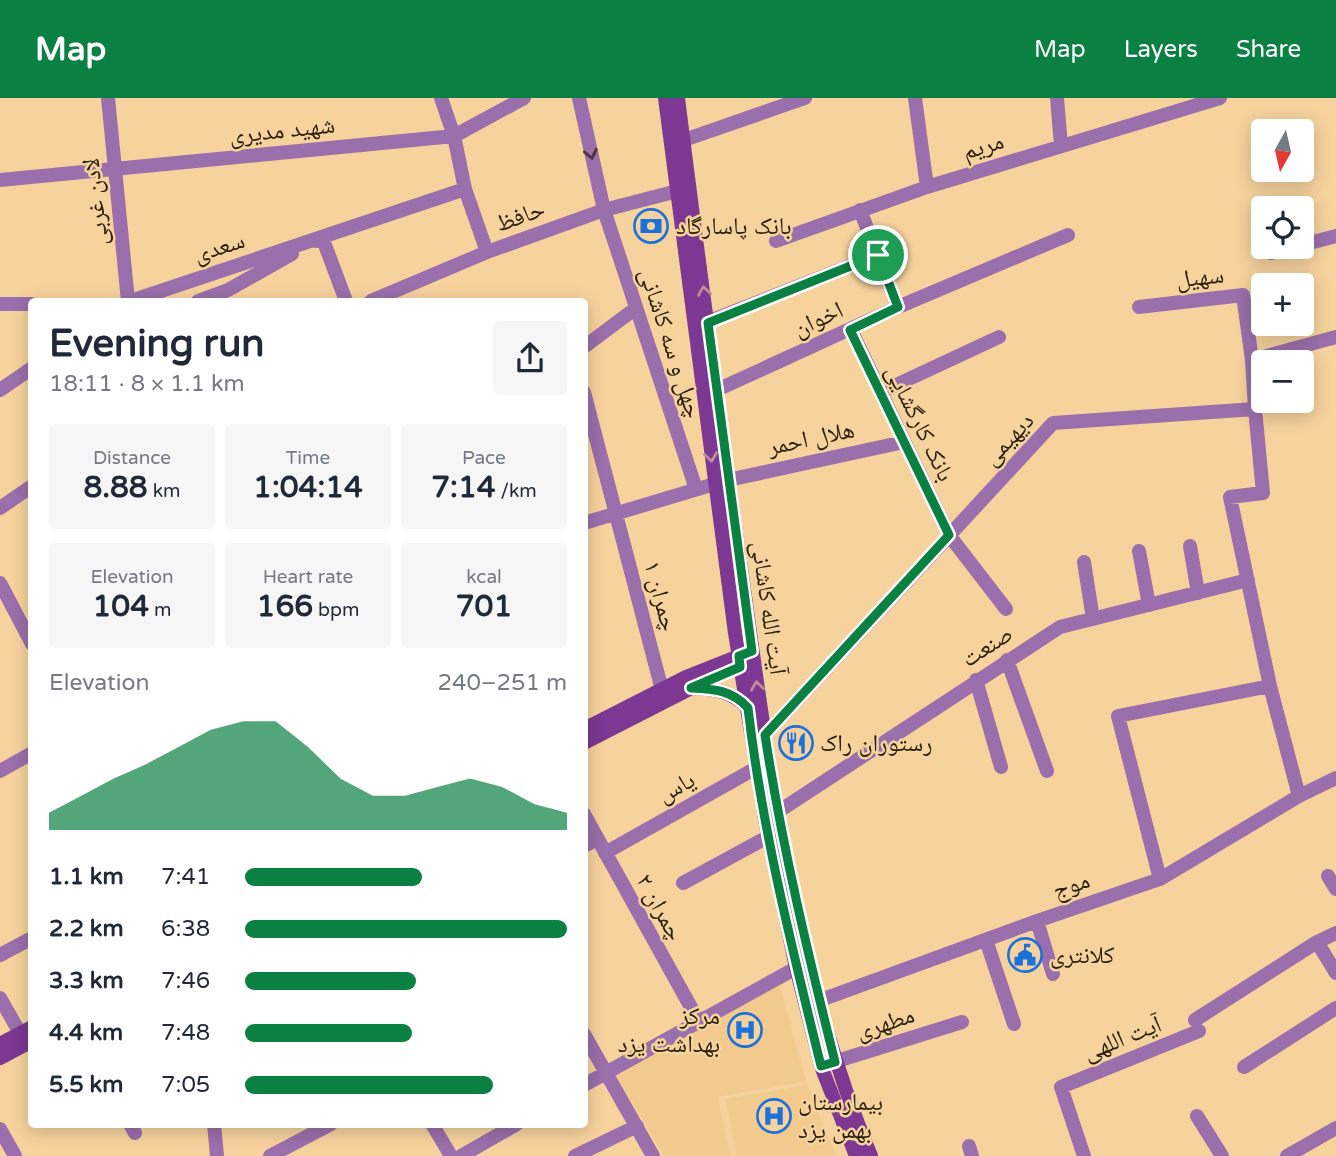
<!DOCTYPE html>
<meta charset="utf-8">
<style>
body{margin:0;font-family:"Varela Round","Noto Naskh Arabic",sans-serif;background:#f6f6f7;color:#1f2937;height:100vh;display:flex;flex-direction:column;font-size:26px;white-space:nowrap}
*{box-sizing:border-box;margin:0}
p{font-size:23px;color:#747a83}
.icon{flex:none;width:38px;height:38px;fill:none;stroke:currentColor;stroke-width:2;stroke-linecap:round;stroke-linejoin:round}
.map{position:relative;flex:1;overflow:hidden}
.details{position:absolute;left:28px;top:200px;width:560px;height:830px;display:flex;flex-direction:column;background:#fff;border-radius:7px;box-shadow:0 4px 18px #0003}
.details>*{flex:none}
.needle{width:46px;rotate:188deg}
.controls{position:absolute;left:1251px;top:21px;display:grid;gap:14px}
.controls a{display:grid;place-items:center;width:63px;height:63px;border-radius:7px;background:#fff;box-shadow:0 4px 18px #0003;font-size:35px}
.pin{position:absolute;display:grid;place-items:center;width:60px;height:60px;color:#fff;margin:-30px;border:4px solid #fff;border-radius:50%;box-shadow:0 2px 7px #0007}
.round{display:grid;place-items:center;flex:none;width:74px;height:74px;border-radius:7px;background:#f6f6f7}
.overview{display:flex;align-items:center;justify-content:space-between;height:119px;padding:0 21px}
h1{font-size:38px;font-weight:700;line-height:52px}
.stats{display:grid;grid-template-columns:repeat(3,1fr);gap:10px;height:119px;padding:7px 21px}
.stats div{display:grid;align-content:center;border-radius:7px;background:#f6f6f7;text-align:center}
.stats b{font-size:30px;font-weight:700}
.stats small{font-size:19px;font-weight:400}
.stats p{font-size:19px}
.chart{height:196px;padding:14px 21px}
.chart p{display:flex;justify-content:space-between}
.chart svg{width:100%;height:126px;margin-top:7px;fill:#0b8043;opacity:.7}
ul{padding:0 21px;list-style:none;font-size:23px}
li{display:grid;grid-template-columns:112px 84px 1fr;align-items:center;height:52px}
li i{height:18px;border-radius:9px;background:#0b8043}
header{display:flex;align-items:center;gap:42px;box-sizing:border-box;height:98px;padding:0 35px;background:#0b8043;color:#fff}
header strong{font-size:33px}
nav{display:flex;gap:38px;margin-inline-start:auto;font-size:24px}
.map>svg:first-child{display:block}
</style>
<header>
<strong>Map</strong>
<nav><a>Map</a><a>Layers</a><a>Share</a></nav>
</header>
<div class="map">
<svg width="1336" height="1058" viewBox="0 0 1336 1058">
<rect width="100%" height="100%" fill="#f6d29d"/>
<!-- built -->
<path fill="#f2ca8e" d="M779 886 806 983 718 999 731 1058H664L617 978Z
M807 987 836 1058H737L725 1001Z"/>
<g fill="none" stroke-linecap="round" stroke-linejoin="round">
<!-- minor -->
<path stroke="#9b6fab" stroke-width="14" d="M441 0 454 38 465 91 487 154
M915 0 927 89
M1057 0 1061 48
M684 42 805 0
M0 82 454 38 524 0
M604 112 696 391
M860 112 898 209
M316 143 322 139 346 203
M776 143 927 89 1220 0
M1302 147 1336 138
M1271 155 1295 149
M131 203 465 91
M198 203 228 192 292 156
M371 203 487 154 604 112 689 90
M0 206H32
M1139 209 1243 197 1252 262
M697 228 878 157
M851 232 949 437 1006 511
M584 249 636 210
M0 292 32 270
M584 294 662 592
M881 294 999 239
M708 296 898 209 1068 137
M1255 311 1263 395 1230 399 1270 588 1299 698
M0 410 32 388
M584 425 728 382 904 344
M1190 448 1198 495
M1139 453 1149 507
M1084 464 1093 521
M0 485 32 546
M1007 562 1047 673
M976 582 1001 669
M758 641 765 637 1053 325 1255 311 1252 262 1336 239
M0 673 32 655
M584 716 698 922
M770 719 1060 529 1248 482
M584 748 597 741
M605 755 765 665
M1328 778 1336 791
M1160 781 1118 618 1270 588
M683 785 777 734
M1037 823 1053 876
M986 842 1014 926
M1317 844 1336 875
M0 857 32 840
M0 900 20 935
M807 907 1037 823 1160 781 1299 698 1336 680
M1195 922 1317 844 1336 835
M584 936 653 1058
M821 968 962 924
M1244 969 1336 910
M584 987 807 864
M1197 1018 1222 1058
M130 1026 135 1035
M214 1026 217 1058
M432 1026 451 1058
M0 1031 15 1058
M969 1048 972 1058
M270 1058 331 1026
M461 1058 517 1026
M575 1058 637 1028
M1084 1058 1061 989 1199 933
M1287 1058 1336 1030"/>
<!-- tertiary -->
<path stroke="#9b6fab" stroke-width="14" d="M108 0 128 203
M579 0 604 112"/>
<!-- secondary -->
<path stroke="#7c3892" stroke-width="14" d="M665 0 735 535 765 722 796 869 821 968 856 1058
M678 0C699 168 722 337 746 505 771 689 799 886 871 1058
M693 590C715 591 732 593 748 610
M584 631 686 579 744 556
M584 645 713 579 747 566
M0 946 32 929
M0 960 32 943"/>
</g>
<!-- one-way arrows -->
<defs><path id="oneway-chevron" d="M-2-3.5L2.5 0L-2 3.5" fill="none" stroke-width="1.6" stroke-linecap="round" stroke-linejoin="round" transform="scale(1.75)"/></defs>
<use stroke="#4d3639" href="#oneway-chevron" transform="translate(591 56) rotate(78)"/>
<g stroke="#bf8d98">
<use href="#oneway-chevron" transform="translate(704 193) rotate(-98)"/>
<use href="#oneway-chevron" transform="translate(711 359) rotate(82)"/>
<use href="#oneway-chevron" transform="translate(757 588) rotate(-98)"/>
</g>
<g fill="none" stroke-linecap="round" stroke-linejoin="round">
<!-- route casing -->
<g stroke="#fff" stroke-width="14">
<path id="route" d="M878 157 898 209 850 232 949 437 765 637C782 748 808 856 835 964L821 968C792 850 762 731 748 610 732 592 714 591 691 590L740 569 739 558 752 553 708 225Z"/>
</g>
<!-- route -->
<use href="#route" stroke="#0b8043" stroke-width="9"/>
</g>
<!-- icons -->
<defs>
<g id="bank-ring" transform="scale(1.75)"><circle r="9.5" fill="#f6d29d" stroke="#1c71db" stroke-width="1.5"/><path d="M-6-4H6V4H-6ZM0-2.3a2.3 2.3 0 1 0 0 4.6a2.3 2.3 0 1 0 0-4.6Z" fill="#1c71db"/></g>
<g id="restaurant-ring" transform="scale(1.75)"><circle r="9.5" fill="#f6d29d" stroke="#1c71db" stroke-width="1.5"/><path d="M-5-6h1v4h1v-4h1v4h1v-4h1v5L-1.5 .5V6h-2V.5L-5-1ZM5-6V6H3V1.5H1.5Q1.5-4 5-6Z" fill="#1c71db"/></g>
<g id="civic-ring" transform="scale(1.75)"><circle r="9.5" fill="#f6d29d" stroke="#1c71db" stroke-width="1.5"/><path d="M-.6-6.5H3V-4.5H.6V-3L4-1V1h2V6H-6V1h2V-1L-.6-3ZM-1.2 2.5V6h2.4V2.5Z" fill="#1c71db"/></g>
<g id="hospital-ring" transform="scale(1.75)"><circle r="9.5" fill="#f6d29d" stroke="#1c71db" stroke-width="1.5"/><path d="M-5-5h3v3.5h4V-5h3V5h-3V1.5h-4V5h-3Z" fill="#1c71db"/></g>
</defs>
<g fill-rule="evenodd">
<use href="#bank-ring" x="651" y="128"/>
<use href="#restaurant-ring" x="796" y="645"/>
<use href="#civic-ring" x="1025" y="857"/>
<use href="#hospital-ring" x="745" y="932"/>
<use href="#hospital-ring" x="774" y="1018"/>
</g>
<g text-anchor="middle" stroke-width="5" stroke-linejoin="round" paint-order="stroke">
<!-- street labels -->
<g font-size="24" fill="#2b1e08" stroke="#f6d29d">
<text transform="translate(282 32) rotate(-6)" y="8">شهید مدیری</text>
<text transform="translate(983 48) rotate(-17)" y="8">مریم</text>
<text transform="translate(95 104) rotate(-96)" y="8">لادن غربی</text>
<text transform="translate(520 118) rotate(-20)" y="8">حافظ</text>
<text transform="translate(219 149) rotate(-18)" y="8">سعدی</text>
<text transform="translate(1200 179) rotate(-6)" y="8">سهیل</text>
<text transform="translate(818 221) rotate(-25)" y="8">اخوان</text>
<text transform="translate(671 245) rotate(72)" y="8">چهل و سه کاشانی</text>
<text transform="translate(920 325) rotate(64)" y="8">بانک کارگشایی</text>
<text transform="translate(811 340) rotate(-12)" y="8">هلال احمر</text>
<text transform="translate(1008 341) rotate(-47)" y="8">دیهیمی</text>
<text transform="translate(661 498) rotate(75)" y="8">چمران ۱</text>
<text transform="translate(769 510) rotate(82)" y="8">آیت الله کاشانی</text>
<text transform="translate(987 548) rotate(-33)" y="8">صنعت</text>
<text transform="translate(676 689) rotate(-29)" y="8">یاس</text>
<text transform="translate(1071 787) rotate(-19)" y="8">موج</text>
<text transform="translate(660 809) rotate(61)" y="8">چمران ۲</text>
<text transform="translate(885 925) rotate(-18)" y="8">مطهری</text>
<text transform="translate(1122 940) rotate(-22)" y="8">آیت اللهی</text>
</g>
<!-- poi labels -->
<g font-size="24" fill="#2b1e08" stroke="#f6d29d" text-anchor="start">
<text x="676" y="136">بانک پاسارگاد</text>
<text x="820" y="653">رستوران راک</text>
<text x="1050" y="865">کلانتری</text>
<text x="720" y="926" text-anchor="end">مرکز<tspan x="720" dy="28">بهداشت یزد</tspan></text>
<text x="798" y="1012">بیمارستان<tspan x="798" dy="28">بهمن یزد</tspan></text>
</g>
</g>
</svg>
<div class="controls">
<a><svg class="needle" viewBox="-14 -14 28 28"><path d="M0-13l5 13h-10z" fill="#e53935"/><path d="M0 13l5-13h-10z" fill="#747a83"/></svg></a>
<a><svg class="icon" aria-label="locate" viewBox="0 0 24 24"><circle cx="12" cy="12" r="6"/><path d="M12 2v4M12 18v4M2 12h4M18 12h4"/></svg></a>
<a>+</a>
<a>−</a>
</div>
<div class="pin" style="left:878px;top:157px;background:#1e9e55"><svg class="icon" aria-label="arrive" viewBox="0 0 24 24"><path d="M6 21V4h12l-3 4 3 4H6"/></svg></div>
<section class="details">
<div class="overview"><div><h1>Evening run</h1><p>18:11 · 8 × 1.1 km</p></div><a class="round"><svg class="icon" aria-label="share" viewBox="0 0 24 24"><path d="M12 15V3M7 8l5-5 5 5M5 13v7h14v-7"/></svg></a></div>
<div class="stats">
<div><p>Distance</p><b>8.88<small> km</small></b></div>
<div><p>Time</p><b>1:04:14</b></div>
<div><p>Pace</p><b>7:14<small> /km</small></b></div>
</div>
<div class="stats">
<div><p>Elevation</p><b>104<small> m</small></b></div>
<div><p>Heart rate</p><b>166<small> bpm</small></b></div>
<div><p>kcal</p><b>701</b></div>
</div>
<div class="chart"><p><span>Elevation</span>240–251 m</p>
<svg viewBox="0 0 160 44" preserveAspectRatio="none"><path d="M0 44V38L10 32L20 26L30 21L40 15L50 9L60 6L70 6L80 15L90 26L100 32L110 32L120 29L130 26L140 29L150 35L160 38V44z"/></svg>
</div>
<ul>
<li><b>1.1 km</b>7:41<i style="width:55%"></i></li>
<li><b>2.2 km</b>6:38<i style="width:100%"></i></li>
<li><b>3.3 km</b>7:46<i style="width:53%"></i></li>
<li><b>4.4 km</b>7:48<i style="width:52%"></i></li>
<li><b>5.5 km</b>7:05<i style="width:77%"></i></li>
</ul>
</section>
</div>
